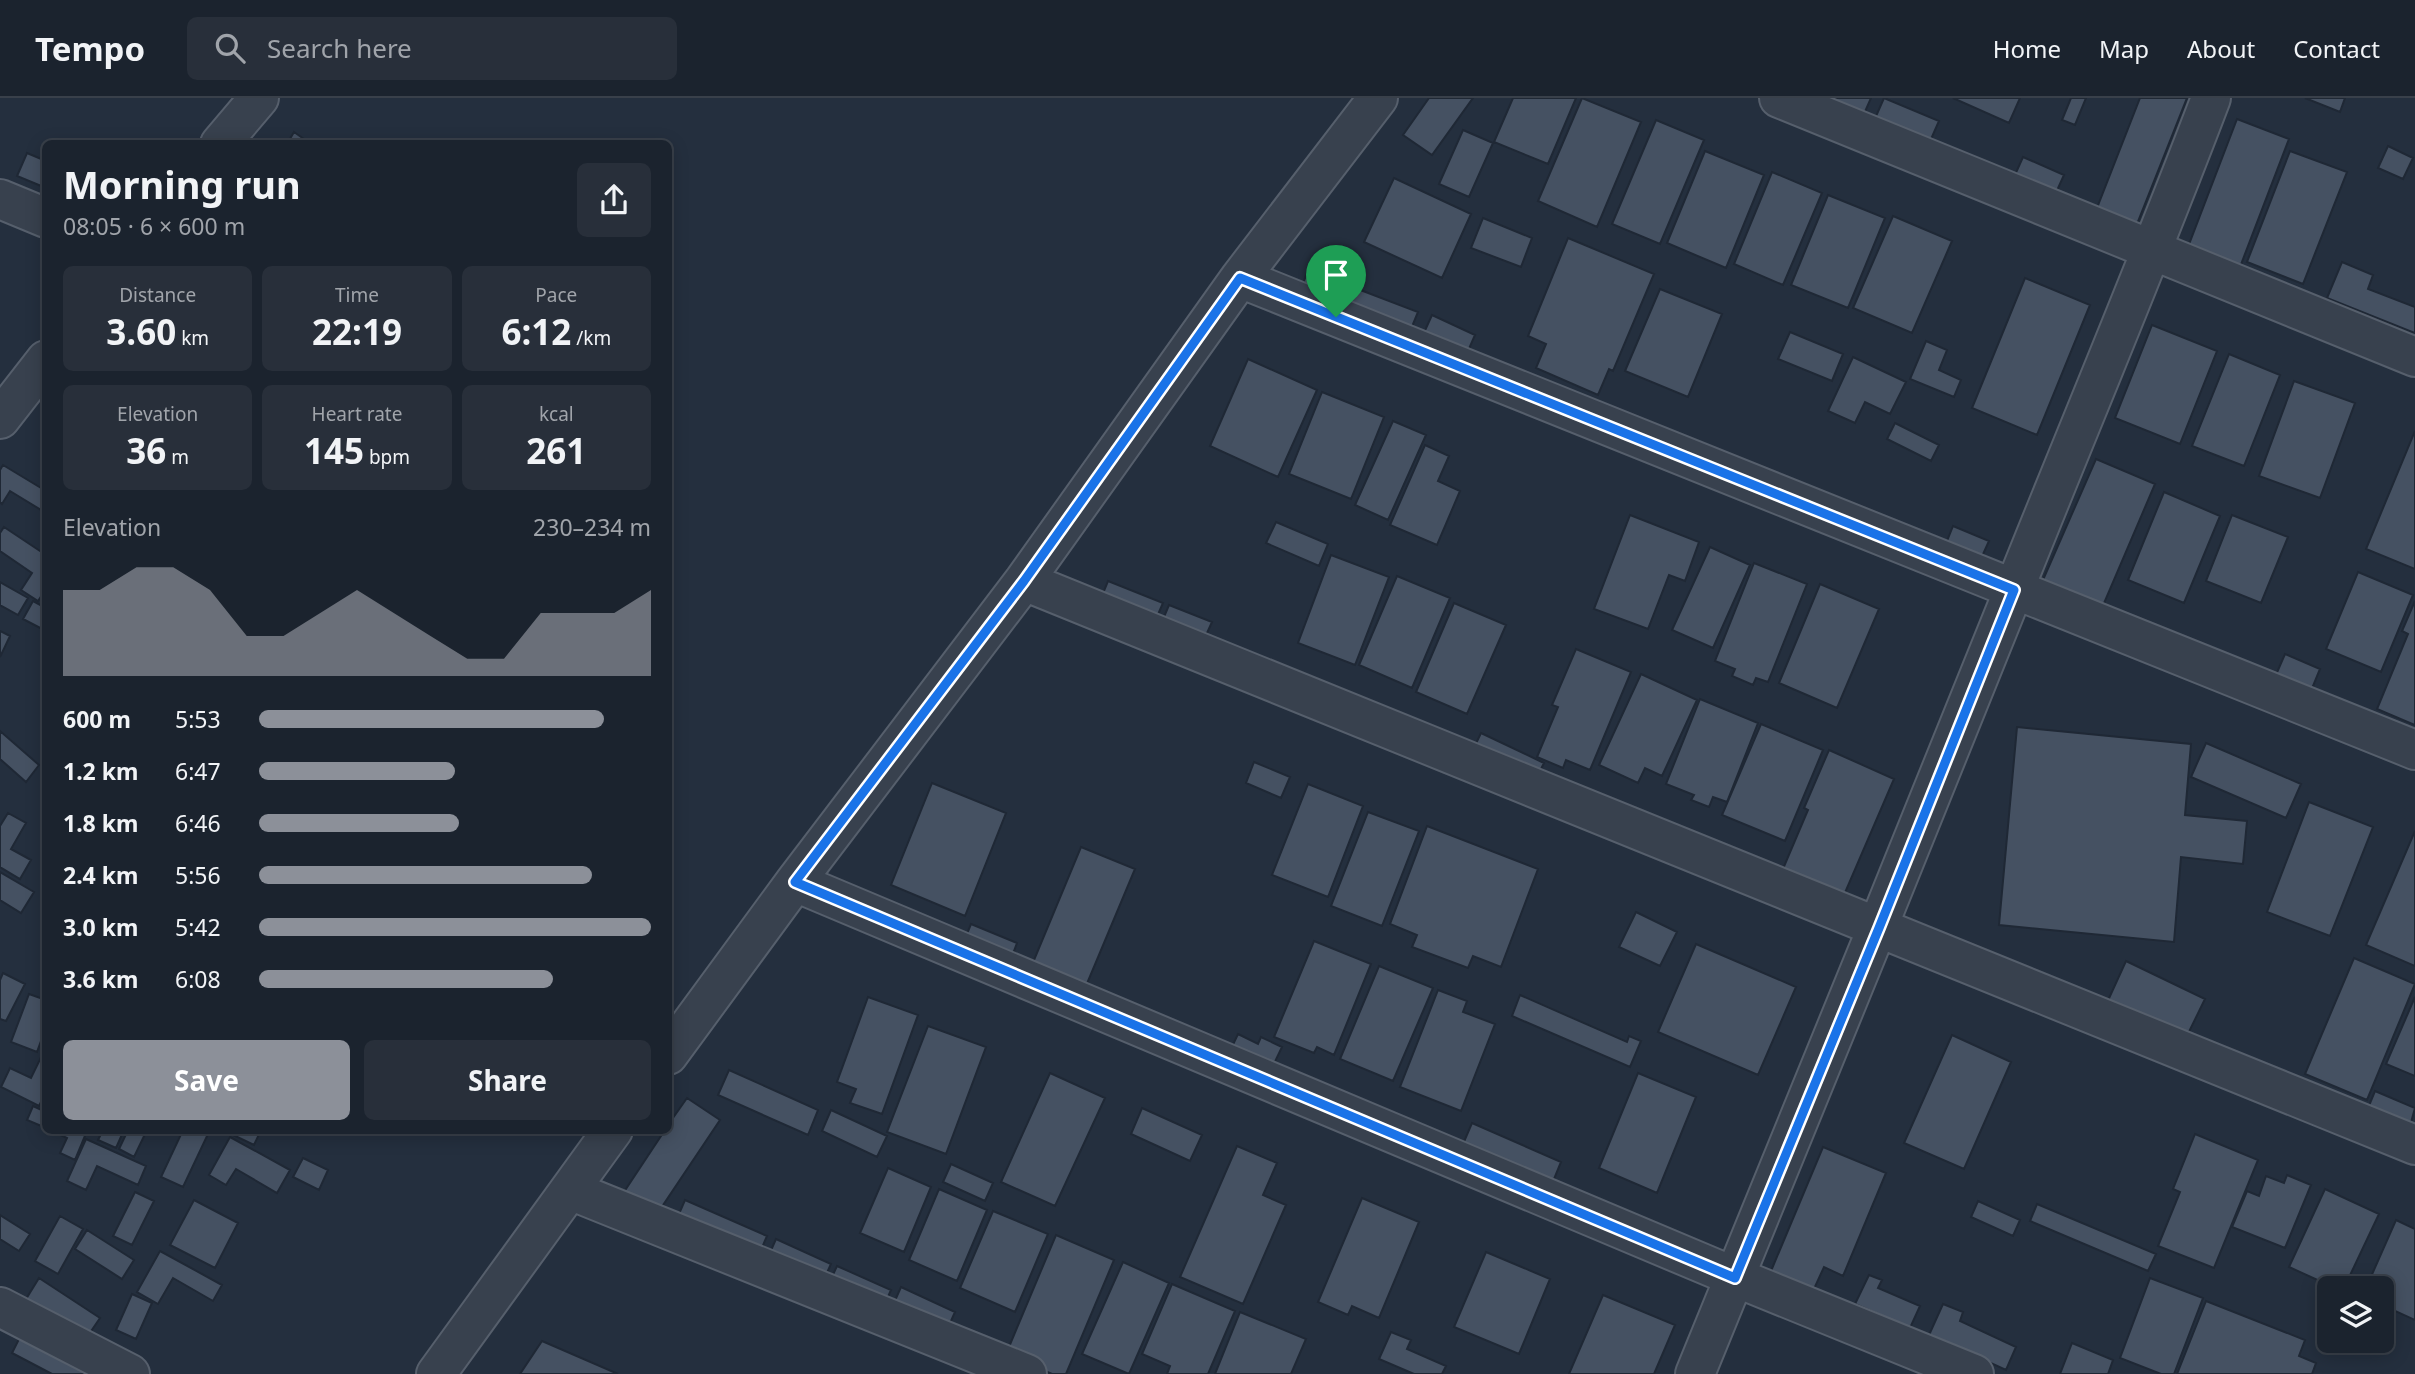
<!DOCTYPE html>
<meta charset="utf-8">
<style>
body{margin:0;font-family:"Noto Sans",sans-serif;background:#282f3a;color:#f1f3f6;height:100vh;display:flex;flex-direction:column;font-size:26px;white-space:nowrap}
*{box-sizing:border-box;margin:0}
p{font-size:23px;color:#a0a4aa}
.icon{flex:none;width:38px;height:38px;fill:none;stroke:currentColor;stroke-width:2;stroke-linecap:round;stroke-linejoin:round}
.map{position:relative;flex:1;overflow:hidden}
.details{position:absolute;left:42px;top:42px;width:630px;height:994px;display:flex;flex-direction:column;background:#1b232e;border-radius:10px;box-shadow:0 4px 18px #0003,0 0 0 2px #39404a}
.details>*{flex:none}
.tools{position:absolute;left:2317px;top:1178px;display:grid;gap:14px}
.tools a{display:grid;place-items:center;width:77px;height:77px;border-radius:10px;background:#1b232e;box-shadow:0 4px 18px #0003,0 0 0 2px #39404a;font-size:35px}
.pin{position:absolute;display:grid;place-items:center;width:60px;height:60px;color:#fff;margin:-72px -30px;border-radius:50% 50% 50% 0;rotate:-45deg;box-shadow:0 0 7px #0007}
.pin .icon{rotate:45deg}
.round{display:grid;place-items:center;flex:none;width:74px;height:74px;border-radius:10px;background:#282f3a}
.head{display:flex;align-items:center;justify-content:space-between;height:119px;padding:0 21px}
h1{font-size:38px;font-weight:700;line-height:52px}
.stats{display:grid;grid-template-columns:repeat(3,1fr);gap:10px;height:119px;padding:7px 21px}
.stats div{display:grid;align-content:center;border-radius:10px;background:#282f3a;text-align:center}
.stats b{font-size:35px;font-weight:700}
.stats small{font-size:19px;font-weight:400}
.stats p{font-size:19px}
.chart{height:196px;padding:14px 21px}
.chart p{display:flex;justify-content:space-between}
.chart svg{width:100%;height:126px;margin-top:7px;fill:#8c9099;opacity:.7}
.action{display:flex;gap:14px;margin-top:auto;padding:14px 21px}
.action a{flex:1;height:80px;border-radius:10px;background:#8c9099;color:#fff;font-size:28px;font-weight:700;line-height:80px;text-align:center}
.action a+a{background:#282f3a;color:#f1f3f6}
ul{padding:0 21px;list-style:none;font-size:23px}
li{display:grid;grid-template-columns:112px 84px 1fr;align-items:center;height:52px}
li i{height:18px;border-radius:9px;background:#8c9099}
header{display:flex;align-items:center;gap:42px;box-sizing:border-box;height:98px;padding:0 35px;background:#1b232e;border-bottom:2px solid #39404a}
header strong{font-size:33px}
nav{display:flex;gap:38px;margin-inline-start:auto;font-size:24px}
.search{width:490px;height:63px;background:#282f3a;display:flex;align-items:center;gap:18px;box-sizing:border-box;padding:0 24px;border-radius:10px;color:#a0a4aa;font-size:26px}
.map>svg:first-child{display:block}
</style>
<header>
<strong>Tempo</strong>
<div class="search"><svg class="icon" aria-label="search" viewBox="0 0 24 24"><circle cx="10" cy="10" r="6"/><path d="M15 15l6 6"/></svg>Search here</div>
<nav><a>Home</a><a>Map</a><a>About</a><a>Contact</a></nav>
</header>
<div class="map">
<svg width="2415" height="1276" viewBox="0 0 2415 1276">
<rect width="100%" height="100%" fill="#242f3e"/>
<!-- building -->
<path fill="#455162" stroke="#1f2835" stroke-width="2" d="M1429 0H1473L1432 57 1403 37Z
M1513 0H1576L1548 66 1494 44Z
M1582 0 1641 24 1597 129 1538 103Z
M1823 0H1871L1864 16Z
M1884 0 1939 23 1928 48 1873 25Z
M1953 0H2020L2009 25Z
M2071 0H2086L2075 27 2062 22Z
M2140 0H2187L2137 126 2097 110Z
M2305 0H2345L2340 14Z
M2237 21 2289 41 2240 169 2188 149Z
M1656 22 1704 42 1660 146 1612 126Z
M1463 32 1493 45 1469 99 1439 86Z
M294 34 311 46H287Z
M2388 48 2413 60 2403 81 2378 70Z
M1705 53 1764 77 1726 170 1667 145Z
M2290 53 2347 74 2303 186 2247 164Z
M27 55 46 63V90L17 78Z
M2023 59 2064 77 2055 97 2014 79Z
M1772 74 1822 95 1783 187 1734 166Z
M1394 80 1471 116 1442 180 1364 144Z
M1828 97 1885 120 1848 210 1791 187Z
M1893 118 1952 143 1912 235 1853 210Z
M1483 120 1532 140 1521 169 1471 150Z
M1568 140 1654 176 1613 273 1609 271 1598 297 1536 270 1546 246 1528 238Z
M2342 164 2373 177 2368 191 2415 209V235L2327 200Z
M1308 172 1418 214 1407 241 1298 199Z
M2025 180 2090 207 2037 337 1972 310Z
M1660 191 1722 216 1688 299 1625 273Z
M1432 217 1475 237 1465 260 1422 239Z
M2152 227 2217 253 2180 346 2115 320Z
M1790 234 1843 256 1832 283 1778 261Z
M1926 243 1947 252 1939 272 1961 282 1954 299 1910 281Z
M2229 256 2280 277 2244 368 2192 348Z
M1853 259 1906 284 1890 316 1865 304 1855 325 1828 313Z
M1248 261 1317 292 1278 379 1210 348Z
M2294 283 2355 305 2320 400 2259 378Z
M1322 294 1384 319 1351 401 1289 376Z
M1393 323 1426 337 1388 422 1355 407Z
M1895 325 1939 347 1931 363 1887 341Z
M2415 333V471L2366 451Z
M1425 347 1449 358 1438 383 1460 393 1437 447 1390 427Z
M2096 361 2155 386 2099 517 2039 491Z
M3 367 46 393V415L10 393 2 406 0 404V372Z
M2164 394 2220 418 2184 505 2128 482Z
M1630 417 1699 444 1685 483 1669 477 1648 531 1594 511Z
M2232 417 2288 439 2261 505 2206 483Z
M1276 424 1328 446 1319 468 1266 445Z
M1953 428 1989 443 1980 463 1945 448Z
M4 429 46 457V491L38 503 21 492 32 475 0 453V435Z
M1710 449 1750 467 1713 550 1672 532Z
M1331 457 1389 479 1355 567 1298 545Z
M1754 465 1807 486 1768 584 1756 580 1753 587 1732 578 1735 571 1715 563Z
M2358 474 2413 497 2381 574 2326 551Z
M1397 478 1450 500 1412 590 1359 567Z
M1108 483 1163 505 1153 528 1099 505Z
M0 484 28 500 18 517 0 507Z
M1820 486 1879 511 1837 610 1779 585Z
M33 503 46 510V533L23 521Z
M2415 503V627L2377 611 2408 536 2402 533Z
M1454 505 1506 527 1467 616 1416 594Z
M1169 507 1212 524 1203 544 1161 526Z
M0 533 10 538 0 559Z
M1576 551 1631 574 1590 672 1566 662 1563 670 1537 659 1558 609 1552 607Z
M2285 556 2320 571 2311 593 2275 579Z
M1641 576 1697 602 1662 678 1645 670 1638 685 1599 667Z
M1700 601 1758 625 1727 704 1713 699 1709 709 1691 702 1694 697 1666 686Z
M1761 626 1823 652 1785 743 1722 717Z
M2017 629 2191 646 2185 717 2247 723 2243 766 2181 759 2174 844 1999 827Z
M0 633 39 667 26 684 0 661Z
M1481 635 1544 665 1533 687 1470 658Z
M2206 645 2301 686 2286 720 2191 679Z
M1829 652 1894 681 1838 811 1777 785 1808 712 1804 710Z
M1254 664 1290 679 1281 700 1246 685Z
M932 685 1006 715 965 818 891 787Z
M1308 686 1363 708 1328 799 1272 777Z
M2309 704 2373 729 2330 838 2267 814Z
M1368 714 1419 733 1382 828 1331 808Z
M8 715 26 725 11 751 31 762 20 781 0 769V728Z
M1427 728 1538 771 1501 869 1473 858 1468 870 1412 849 1417 837 1390 826Z
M2415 733V868L2366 847Z
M1081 749 1135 771 1086 888 1029 874Z
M0 774 34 794 21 815 0 802Z
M1636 814 1677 834 1660 868 1619 849Z
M971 826 1017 845 1006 874 959 855Z
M1314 843 1371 866 1334 957 1317 949 1314 955 1274 939Z
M1696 846 1796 889 1758 977 1658 934Z
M2354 860 2415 886 2367 1002 2305 976Z
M2126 863 2205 901 2183 946 2105 909Z
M1379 868 1433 890 1393 983 1340 961Z
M3 875 25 886 6 923 0 921V882Z
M1438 892 1467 903 1463 914 1495 926 1461 1013 1400 989Z
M29 896 46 902V929L37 954 11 944Z
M1520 897 1627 944 1629 938 1641 943 1630 969 1512 918Z
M868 899 918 917 882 1016 850 1005 856 991 837 984Z
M2415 899V978L2386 966Z
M928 928 986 949 946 1056 887 1034Z
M1238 936 1258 946 1261 939 1282 949 1270 974 1229 955Z
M1952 937 2011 964 1964 1071 1904 1045Z
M46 949V994L39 1008 1 989 10 970 31 980Z
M729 972 818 1012 808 1037 718 997Z
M1050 975 1105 1000 1055 1108 1001 1084Z
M1638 975 1696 999 1657 1095 1599 1070Z
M2375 993 2415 1010 2410 1028 2368 1010Z
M687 1000 720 1022 651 1125 618 1103 665 1032H668V1027Z
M33 1008 46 1014V1030L27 1022Z
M1142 1010 1202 1037 1190 1063 1131 1036Z
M831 1012 887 1038 877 1059 822 1033Z
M1472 1025 1561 1064 1550 1091 1460 1053Z
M50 1032 87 1033 75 1062 60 1055 67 1040Z
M103 1032H124L116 1050 98 1042Z
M128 1032H147L134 1059 119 1051Z
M183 1032H199L208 1036 183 1089 161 1079Z
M233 1032H261L254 1047 231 1036Z
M2195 1036 2258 1062 2214 1170 2158 1148 2180 1094 2173 1091Z
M230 1039 290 1072 277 1095 236 1071 226 1087 209 1077Z
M86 1041 146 1068 138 1087 97 1068 86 1092 67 1083Z
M1237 1048 1277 1065 1263 1097 1286 1107 1243 1206 1180 1179Z
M1823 1049 1886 1075 1843 1178 1824 1169 1814 1191 1771 1173Z
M303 1060 328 1072 319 1092 293 1079Z
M951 1066 993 1085 985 1103 943 1084Z
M888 1070 931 1089 904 1154 860 1135Z
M2287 1077 2311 1087 2285 1150 2232 1129 2247 1093 2259 1098 2266 1078 2284 1085Z
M939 1091 987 1112 957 1183 909 1162Z
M2325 1091 2379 1116 2344 1190H2335L2289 1169Z
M135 1094 154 1103 132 1147 113 1138Z
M1362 1100 1419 1124 1379 1220 1352 1208 1348 1217 1318 1204Z
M194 1102 238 1125 215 1170 170 1147Z
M685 1102 767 1138 754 1168 672 1132Z
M1978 1103 2020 1122 2013 1138 1971 1119Z
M2037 1106 2156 1156 2148 1173 2030 1123Z
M993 1113 1048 1136 1015 1214 960 1190Z
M0 1117 30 1136 19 1153 0 1141Z
M60 1118 83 1131 58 1176 35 1163Z
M2396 1122 2415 1131V1222L2382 1207V1190H2366Z
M87 1132 134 1162 122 1181 75 1151Z
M1056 1137 1114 1162 1066 1276H1052L1006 1256Z
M776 1141 831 1166 819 1192 764 1168Z
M160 1153 222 1187 213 1203 173 1180 158 1206 137 1194Z
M1486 1154 1550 1181 1519 1256 1454 1229Z
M1123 1164 1169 1185 1129 1276 1082 1256Z
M837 1168 891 1192 880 1217 825 1194Z
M1869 1177 1882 1182 1878 1190 1920 1208 1910 1230 1855 1206Z
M39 1180 100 1220 83 1245 23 1206Z
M2150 1180 2203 1200 2174 1276H2161L2120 1260Z
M1172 1186 1235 1213 1208 1276H1167L1170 1268 1142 1256Z
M901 1189 955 1214 943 1241 889 1216Z
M132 1196 152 1205 136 1241 116 1232Z
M1603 1197 1675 1227 1654 1276H1569Z
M2206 1203 2305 1242 2299 1258 2316 1265 2312 1276H2177Z
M1943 1206 1963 1214 1960 1223 2016 1249 2006 1272 1929 1237Z
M1240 1214 1306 1241 1291 1276H1215Z
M1391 1234 1411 1242 1407 1251 1446 1268 1442 1276H1414L1379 1261Z
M21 1237 95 1276H52L12 1255Z
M542 1243 618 1276H520Z
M2072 1245 2113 1262 2108 1276H2060Z"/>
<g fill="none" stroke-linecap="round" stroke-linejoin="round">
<!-- street casing -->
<g stroke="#565f6c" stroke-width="42">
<path id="street" d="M1779 0 2415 259
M220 46 259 0
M0 101 46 120
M1240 180 2415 652
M0 321 46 262
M1024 483 2415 1047
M795 784 1735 1179 1974 1276
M668 957 795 784 1024 483 1240 180 1378 0
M570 1092 1027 1276
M0 1209 130 1276
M436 1276 613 1032
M1695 1276C1802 1016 1908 755 2013 494 2079 329 2148 166 2211 0"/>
</g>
<!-- street -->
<use href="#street" stroke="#38414e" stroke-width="38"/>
</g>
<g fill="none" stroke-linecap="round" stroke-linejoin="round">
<!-- route casing -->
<g stroke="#fff" stroke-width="14">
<path id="route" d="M1240 180 2014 492 1879 830 1735 1180 795 784 1024 483Z"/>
</g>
<!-- route -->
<use href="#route" stroke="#1a73e8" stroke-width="9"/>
</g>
</svg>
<div class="tools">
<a><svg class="icon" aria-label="layers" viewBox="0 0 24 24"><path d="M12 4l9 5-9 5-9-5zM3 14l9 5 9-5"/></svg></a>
</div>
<div class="pin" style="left:1336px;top:219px;background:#1e9e55"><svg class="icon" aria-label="arrive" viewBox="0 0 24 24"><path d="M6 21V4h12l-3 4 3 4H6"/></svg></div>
<section class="details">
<div class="head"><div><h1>Morning run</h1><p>08:05 · 6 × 600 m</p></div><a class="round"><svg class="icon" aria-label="share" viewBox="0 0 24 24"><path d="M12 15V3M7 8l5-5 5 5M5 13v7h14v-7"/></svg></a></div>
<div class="stats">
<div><p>Distance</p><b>3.60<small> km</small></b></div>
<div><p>Time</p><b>22:19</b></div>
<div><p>Pace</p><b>6:12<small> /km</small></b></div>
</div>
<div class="stats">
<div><p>Elevation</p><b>36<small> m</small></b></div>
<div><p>Heart rate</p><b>145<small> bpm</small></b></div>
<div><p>kcal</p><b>261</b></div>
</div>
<div class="chart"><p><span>Elevation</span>230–234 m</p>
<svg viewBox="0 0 160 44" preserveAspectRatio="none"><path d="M0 44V14L10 14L20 6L30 6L40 14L50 30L60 30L70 22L80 14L90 22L100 30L110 38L120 38L130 22L140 22L150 22L160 14V44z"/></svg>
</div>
<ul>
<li><b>600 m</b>5:53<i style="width:88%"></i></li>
<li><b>1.2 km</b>6:47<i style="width:50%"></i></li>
<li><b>1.8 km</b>6:46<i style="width:51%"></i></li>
<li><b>2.4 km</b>5:56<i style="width:85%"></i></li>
<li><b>3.0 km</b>5:42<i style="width:100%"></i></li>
<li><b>3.6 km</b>6:08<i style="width:75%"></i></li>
</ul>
<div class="action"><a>Save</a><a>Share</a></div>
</section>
</div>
